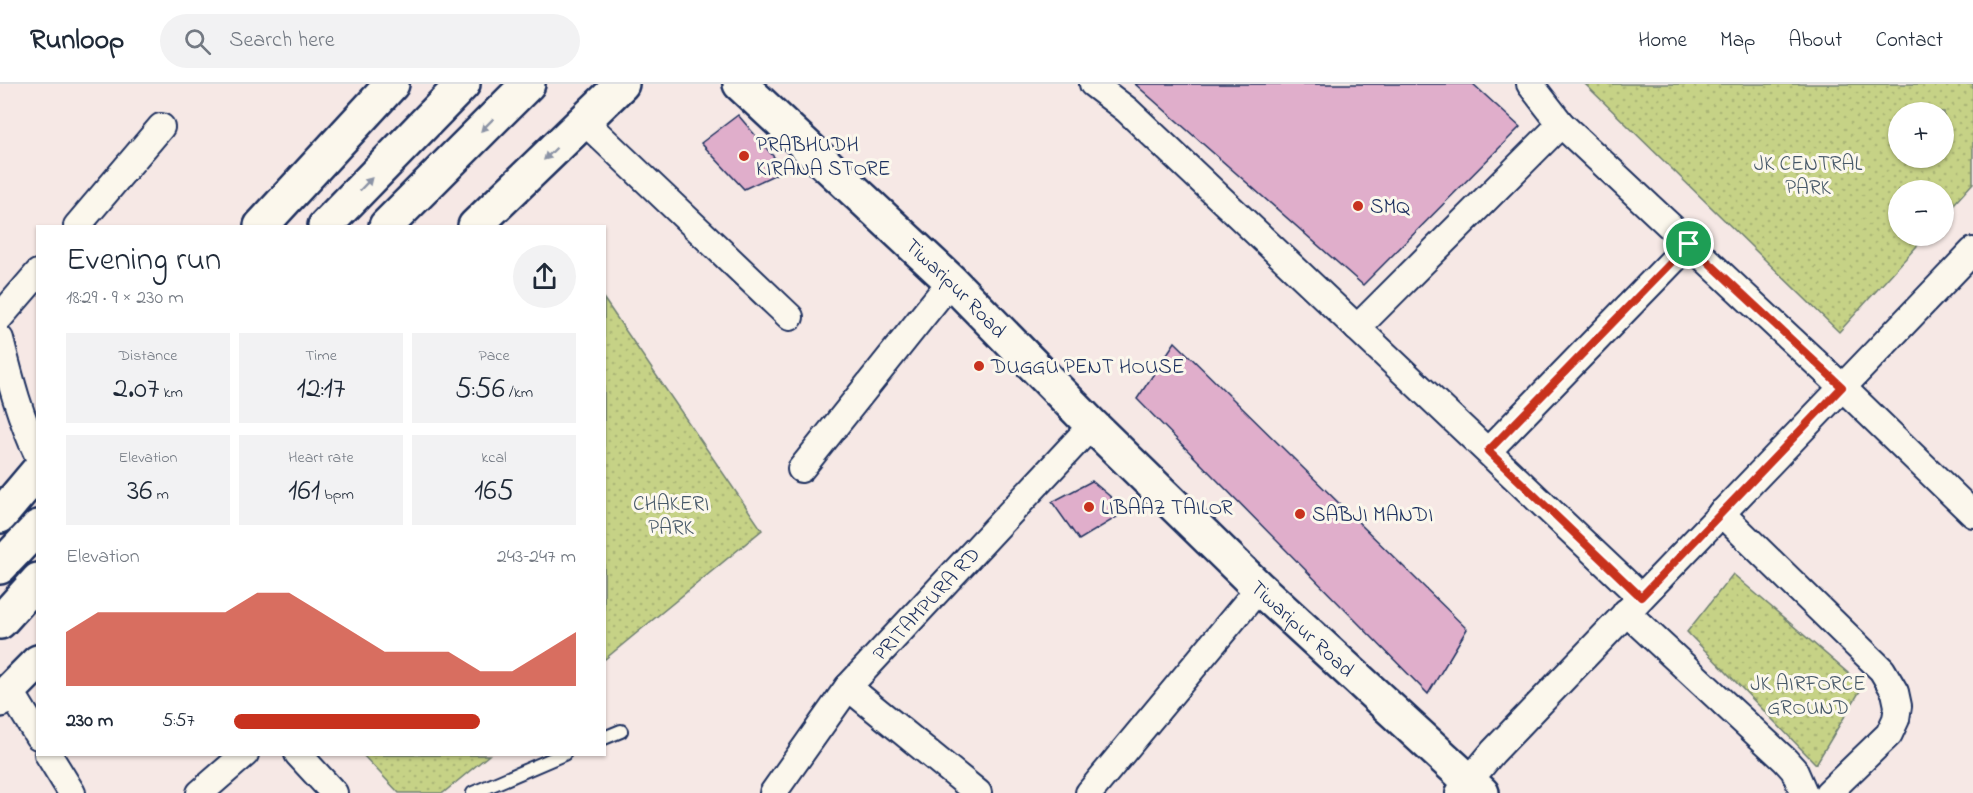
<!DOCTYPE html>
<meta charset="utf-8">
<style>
body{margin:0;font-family:"Indie Flower",sans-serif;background:#f2f2f3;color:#1f2937;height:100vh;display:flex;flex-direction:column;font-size:22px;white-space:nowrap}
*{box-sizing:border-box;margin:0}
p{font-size:20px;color:#747a83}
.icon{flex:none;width:33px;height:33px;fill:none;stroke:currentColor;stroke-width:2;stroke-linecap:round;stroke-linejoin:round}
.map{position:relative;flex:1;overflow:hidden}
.details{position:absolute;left:36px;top:141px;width:570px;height:531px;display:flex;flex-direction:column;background:#fff;border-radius:0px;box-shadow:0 2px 4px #0004}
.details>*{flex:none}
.buttons{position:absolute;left:1888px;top:18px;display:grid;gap:12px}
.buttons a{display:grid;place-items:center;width:66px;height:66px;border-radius:50%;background:#fff;box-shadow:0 2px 4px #0004;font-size:30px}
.pin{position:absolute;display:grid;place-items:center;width:51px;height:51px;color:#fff;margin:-26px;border:3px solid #fff;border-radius:50%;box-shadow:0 2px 6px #0007}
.round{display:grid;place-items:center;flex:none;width:63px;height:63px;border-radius:32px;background:#f2f2f3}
.head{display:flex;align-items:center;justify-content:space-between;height:102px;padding:0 30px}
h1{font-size:33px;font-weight:600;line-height:45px}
.stats{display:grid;grid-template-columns:repeat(3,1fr);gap:9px;height:102px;padding:6px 30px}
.stats div{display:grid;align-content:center;border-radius:0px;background:#f2f2f3;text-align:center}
.stats b{font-size:30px;font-weight:600}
.stats small{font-size:16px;font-weight:400}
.stats p{font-size:16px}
.chart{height:168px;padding:12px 30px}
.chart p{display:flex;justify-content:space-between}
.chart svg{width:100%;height:108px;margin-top:6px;fill:#c8321e;opacity:.7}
ul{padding:0 30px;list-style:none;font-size:20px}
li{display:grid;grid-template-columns:96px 72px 1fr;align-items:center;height:45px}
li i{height:15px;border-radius:8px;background:#c8321e}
header{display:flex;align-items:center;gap:36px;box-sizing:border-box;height:84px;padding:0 30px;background:#fff;border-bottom:2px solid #e0e1e3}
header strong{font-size:28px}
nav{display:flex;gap:33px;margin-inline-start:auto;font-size:21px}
.search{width:420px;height:54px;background:#f2f2f3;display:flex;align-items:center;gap:15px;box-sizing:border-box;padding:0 21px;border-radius:33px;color:#747a83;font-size:22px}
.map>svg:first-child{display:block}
</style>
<header>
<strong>Runloop</strong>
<div class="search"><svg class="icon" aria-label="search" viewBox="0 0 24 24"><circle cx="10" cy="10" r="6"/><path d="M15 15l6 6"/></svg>Search here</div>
<nav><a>Home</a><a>Map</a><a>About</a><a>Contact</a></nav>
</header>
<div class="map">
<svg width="1973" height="709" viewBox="0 0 1973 709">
<defs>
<pattern id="park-dots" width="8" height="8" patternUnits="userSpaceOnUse" patternTransform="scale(1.5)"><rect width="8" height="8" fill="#c6d286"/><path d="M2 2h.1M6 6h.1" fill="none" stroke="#aab576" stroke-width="1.8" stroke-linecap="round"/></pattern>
</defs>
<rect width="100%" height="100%" fill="#f6e8e5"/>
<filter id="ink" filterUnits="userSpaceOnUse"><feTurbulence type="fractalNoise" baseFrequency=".0167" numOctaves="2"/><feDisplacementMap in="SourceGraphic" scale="12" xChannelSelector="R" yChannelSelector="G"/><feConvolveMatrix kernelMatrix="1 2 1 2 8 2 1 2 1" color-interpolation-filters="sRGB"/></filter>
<g filter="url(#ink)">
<!-- park -->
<path fill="url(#park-dots)" stroke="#708072" stroke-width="1.5" fill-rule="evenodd" d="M1585 0H1973V99L1944 131V106H1899V152H1926L1839 248ZM1944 28V74H1899V28Z
M604 215 762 446 605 575H604Z
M1733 490 1863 602 1816 680 1687 548Z
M363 671H489L443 709H399Z"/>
<!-- building -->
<path fill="#e0aecb" stroke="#1b2f5e" stroke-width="1.5" d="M1135 0H1473L1520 43 1363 201Z
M738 31 785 86 744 105 701 59Z
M1175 258 1467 545 1428 610 1137 315Z
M1092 397 1127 427 1079 456 1052 418Z"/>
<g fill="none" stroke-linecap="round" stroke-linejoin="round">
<!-- lane casing -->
<g stroke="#1b2f5e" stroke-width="16">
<path id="lane" d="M604 654 621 647
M473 709 564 670"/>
</g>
<!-- street casing -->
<g stroke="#1b2f5e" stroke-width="30">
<g id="street">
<path d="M1093 0 1127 26 1641 513"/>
<path d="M1530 0 1561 40 1842 303 1973 430"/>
<path d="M584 37 790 233"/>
<path d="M77 142 161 43"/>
<path d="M0 233 38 189"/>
<path d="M1357 244 1561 40"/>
<path d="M0 255C10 295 20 334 38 371"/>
<path d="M1488 367 1689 160"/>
<path d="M801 385 951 197"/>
<path d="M1721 429 1882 586 1895 608 1898 622 1896 635 1889 650 1828 709"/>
<path d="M1626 528 1785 676 1794 686 1804 709"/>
<path d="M848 603 978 709"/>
<path d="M10 606 38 652"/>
<path d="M48 670 72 709"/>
<path d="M298 670 334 709"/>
<path d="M200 709 245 670"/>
<path id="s1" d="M773 709 848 603 1092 341"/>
<path d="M1089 709 1259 504"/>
<path d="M1459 709 1493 668 1973 167"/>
</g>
</g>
<!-- secondary casing -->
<g stroke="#1b2f5e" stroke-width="38">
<g id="secondary">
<path id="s2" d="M740 0 951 197 1092 341 1259 504 1482 709"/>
<path d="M261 142 392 0"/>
<path d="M475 142 622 0"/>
<path d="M0 432 38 387"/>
<path d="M0 616 38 578"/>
</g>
</g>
<!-- highway casing -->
<g stroke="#1b2f5e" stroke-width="38">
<path id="highway" d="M325 142 463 0
M386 142 528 0
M0 483 38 443
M0 538 38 496"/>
</g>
<!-- lane -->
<use href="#lane" stroke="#fbf7ec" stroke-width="12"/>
<!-- street -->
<use href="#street" stroke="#fbf7ec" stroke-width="26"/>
<!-- secondary -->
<use href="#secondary" stroke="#fbf7ec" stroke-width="33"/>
<!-- highway -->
<use href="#highway" stroke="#fbf7ec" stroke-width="33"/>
</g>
<!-- one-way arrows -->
<defs><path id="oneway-solid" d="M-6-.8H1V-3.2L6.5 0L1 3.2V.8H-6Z" transform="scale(1.5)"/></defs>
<g fill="#8b93a5">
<use href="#oneway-solid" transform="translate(487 41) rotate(135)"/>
<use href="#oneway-solid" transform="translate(550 70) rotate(136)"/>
<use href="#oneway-solid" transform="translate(366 100) rotate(-46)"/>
</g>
</g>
<g fill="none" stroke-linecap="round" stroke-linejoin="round" filter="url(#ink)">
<!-- route casing -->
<g stroke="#fff" stroke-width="12">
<path id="route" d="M1689 160 1842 303 1641 513 1488 367Z"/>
</g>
<!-- route -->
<use href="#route" stroke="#c8321e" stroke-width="8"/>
</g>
<!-- markers -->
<g fill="#c8321e" stroke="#fbf7ec" stroke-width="2">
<circle cx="744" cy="72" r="6"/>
<circle cx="1358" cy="122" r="6"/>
<circle cx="979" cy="282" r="6"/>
<circle cx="1089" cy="423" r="6"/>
<circle cx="1300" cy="430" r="6"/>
</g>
<g text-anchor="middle" stroke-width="6" stroke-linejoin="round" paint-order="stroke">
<!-- poi labels -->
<g font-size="21" fill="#1b2f5e" stroke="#fbf7ec" text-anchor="start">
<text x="756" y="67">PRABHUDH<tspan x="756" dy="24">KIRANA STORE</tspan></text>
<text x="1370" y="129">SMQ</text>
<text x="991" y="289">DUGGU PENT HOUSE</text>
<text x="1101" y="430">LIBAAZ TAILOR</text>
<text x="1312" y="437">SABJI MANDI</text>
</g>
<!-- park labels -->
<g font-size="21" fill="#465868" stroke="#fbf7ec">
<text x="1808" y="86">JK CENTRAL<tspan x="1808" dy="24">PARK</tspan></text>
<text x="671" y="426">CHAKERI<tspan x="671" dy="24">PARK</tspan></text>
<text x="1808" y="606">JK AIRFORCE<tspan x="1808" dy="24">GROUND</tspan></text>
</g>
<!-- street labels -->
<g font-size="21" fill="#1b2f5e" stroke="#fbf7ec">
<text dy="7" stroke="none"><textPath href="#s2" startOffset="297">Tiwaripur Road</textPath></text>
<text dy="7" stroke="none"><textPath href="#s1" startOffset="244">PRITAMPURA RD</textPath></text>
<text dy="7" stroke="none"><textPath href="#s2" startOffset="783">Tiwaripur Road</textPath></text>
</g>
</g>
</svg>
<div class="buttons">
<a>+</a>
<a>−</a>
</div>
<div class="pin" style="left:1689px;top:160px;background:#1e9e55"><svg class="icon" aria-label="arrive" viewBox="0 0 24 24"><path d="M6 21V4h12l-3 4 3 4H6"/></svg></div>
<section class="details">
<div class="head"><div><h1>Evening run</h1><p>18:29 · 9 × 230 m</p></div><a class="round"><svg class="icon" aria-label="share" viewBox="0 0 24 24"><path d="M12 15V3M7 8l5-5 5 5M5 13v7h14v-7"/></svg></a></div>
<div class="stats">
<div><p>Distance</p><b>2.07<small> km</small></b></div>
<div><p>Time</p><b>12:17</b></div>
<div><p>Pace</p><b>5:56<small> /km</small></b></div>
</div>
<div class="stats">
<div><p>Elevation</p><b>36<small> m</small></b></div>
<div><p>Heart rate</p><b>161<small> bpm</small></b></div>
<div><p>kcal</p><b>165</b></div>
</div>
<div class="chart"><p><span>Elevation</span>243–247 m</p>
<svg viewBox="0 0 160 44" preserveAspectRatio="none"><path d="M0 44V22L10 14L20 14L30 14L40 14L50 14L60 6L70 6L80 14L90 22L100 30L110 30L120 30L130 38L140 38L150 30L160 22V44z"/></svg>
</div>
<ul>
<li><b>230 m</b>5:57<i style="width:72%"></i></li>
</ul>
</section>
</div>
